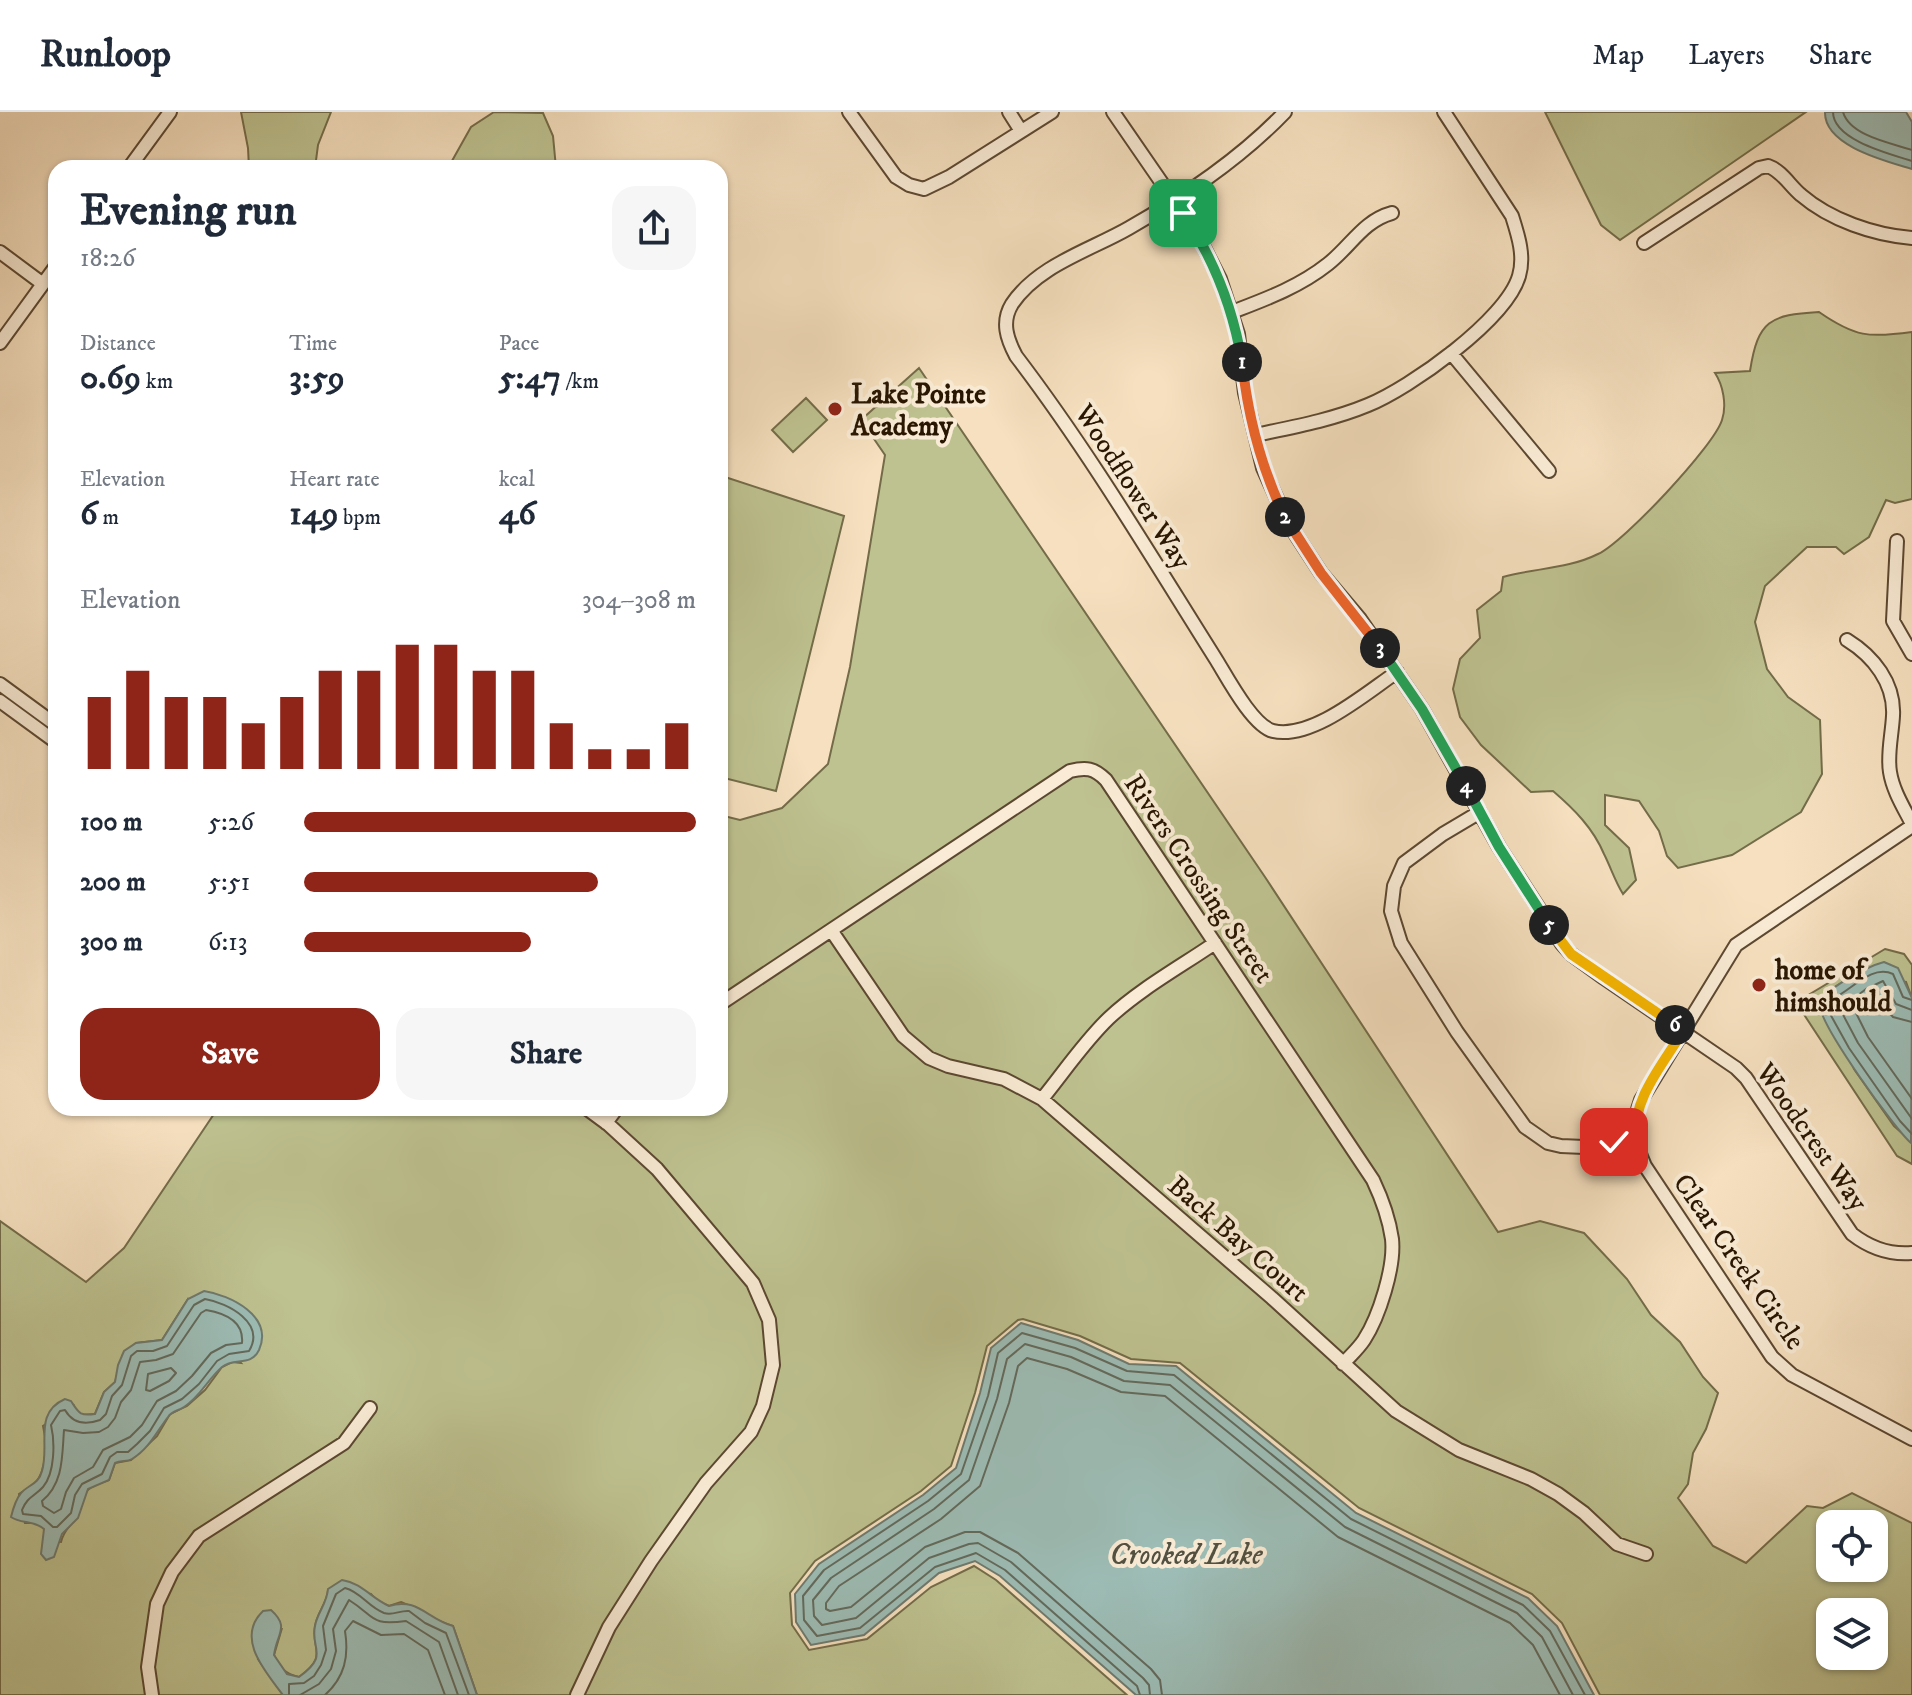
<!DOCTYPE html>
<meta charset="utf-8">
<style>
body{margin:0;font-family:"IM FELL DW Pica",serif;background:#f6f6f7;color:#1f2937;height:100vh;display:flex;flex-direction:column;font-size:30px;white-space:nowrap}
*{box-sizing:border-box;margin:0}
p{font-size:26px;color:#747a83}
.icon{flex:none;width:44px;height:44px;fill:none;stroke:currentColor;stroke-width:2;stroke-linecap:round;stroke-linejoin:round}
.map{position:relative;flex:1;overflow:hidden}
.drawer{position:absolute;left:48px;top:48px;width:680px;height:956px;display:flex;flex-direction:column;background:#fff;border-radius:24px;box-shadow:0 2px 6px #0004}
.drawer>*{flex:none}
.fabs{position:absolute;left:1816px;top:1398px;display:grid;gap:16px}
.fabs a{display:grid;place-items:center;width:72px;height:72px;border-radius:16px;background:#fff;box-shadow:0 2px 6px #0004;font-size:40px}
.pin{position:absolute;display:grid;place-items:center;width:68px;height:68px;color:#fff;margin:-34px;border-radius:16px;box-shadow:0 4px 12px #0006}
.km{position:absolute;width:40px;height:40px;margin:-20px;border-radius:50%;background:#222;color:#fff;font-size:22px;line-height:40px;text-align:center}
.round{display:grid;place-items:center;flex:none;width:84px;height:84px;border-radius:24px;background:#f6f6f7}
.head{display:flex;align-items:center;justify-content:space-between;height:136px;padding:0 32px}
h1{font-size:44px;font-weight:700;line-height:60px}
.figures{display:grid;grid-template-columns:repeat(3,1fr);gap:12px;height:136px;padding:8px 32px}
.figures div{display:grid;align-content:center}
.figures b{font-size:34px;font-weight:700}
.figures small{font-size:22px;font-weight:400}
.figures p{font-size:22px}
.chart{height:224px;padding:16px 32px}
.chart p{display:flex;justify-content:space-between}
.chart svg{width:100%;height:144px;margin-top:8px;stroke:#8f2418;stroke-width:6}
.action{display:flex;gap:16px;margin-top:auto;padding:16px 32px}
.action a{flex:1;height:92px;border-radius:24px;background:#8f2418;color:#fff;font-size:32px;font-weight:700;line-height:92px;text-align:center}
.action a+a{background:#f6f6f7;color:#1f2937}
ul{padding:0 32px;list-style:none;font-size:26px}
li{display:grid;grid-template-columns:128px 96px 1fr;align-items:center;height:60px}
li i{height:20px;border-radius:10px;background:#8f2418}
header{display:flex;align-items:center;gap:48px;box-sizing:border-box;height:112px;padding:0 40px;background:#fff;border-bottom:2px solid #e0e1e3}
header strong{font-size:38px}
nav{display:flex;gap:44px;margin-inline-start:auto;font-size:28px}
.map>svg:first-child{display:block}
</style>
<header>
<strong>Runloop</strong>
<nav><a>Map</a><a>Layers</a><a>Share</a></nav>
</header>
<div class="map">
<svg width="1912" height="1583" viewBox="0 0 1912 1583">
<rect width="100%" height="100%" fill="#f6e0bf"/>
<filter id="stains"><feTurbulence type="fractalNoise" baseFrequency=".0025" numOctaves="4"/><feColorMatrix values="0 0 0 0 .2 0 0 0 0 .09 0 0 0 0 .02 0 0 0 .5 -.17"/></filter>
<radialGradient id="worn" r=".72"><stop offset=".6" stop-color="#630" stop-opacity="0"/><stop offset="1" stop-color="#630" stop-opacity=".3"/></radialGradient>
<!-- green -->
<path fill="#bec290" stroke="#746c49" stroke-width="2" fill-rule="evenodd" d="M241 0H331L318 33 315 56H249L248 36Z
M494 0 543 1 553 24 556 56H448L471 15Z
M1545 0H1806L1620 128 1601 113Z
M1819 200C1855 225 1869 226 1912 220V387L1895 391 1886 388 1869 425 1844 442 1836 435H1807L1765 474 1755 510 1767 557 1788 585 1820 608 1822 662 1801 700 1732 743 1678 756 1667 744 1659 719 1639 689 1605 683V713L1629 736 1636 768 1623 782C1615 769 1611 756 1604 742 1593 716 1574 697 1553 679L1531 680 1481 633 1460 605 1453 577 1460 547 1480 526 1477 498 1501 479 1503 465C1535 456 1568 457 1598 442 1624 430 1714 334 1722 308 1727 293 1723 273 1715 261L1750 259C1758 208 1770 203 1819 200Z
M919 256 1265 765 1498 1120 1540 1109 1584 1121 1627 1167 1651 1203 1680 1230 1703 1265 1718 1281 1706 1317 1693 1341 1688 1372 1678 1386 1713 1434 1746 1451 1807 1394 1823 1396 1852 1381 1912 1411V1583H1600L1562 1511 1532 1482 1359 1396 1180 1251 1131 1247 1080 1224 1023 1207 1018 1208 987 1234 975 1281 951 1354 921 1379 815 1449 790 1481 792 1513 809 1538 867 1527 931 1475 974 1454 996 1468 1127 1583H477L453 1514C434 1509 420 1497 401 1490L389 1494 377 1489 371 1482 328 1478C327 1491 317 1501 315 1514 311 1538 329 1543 299 1565 285 1562 280 1556 274 1543L282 1516 258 1547 283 1583H0V1109L86 1170 124 1136 218 996H720V703L740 708 782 696 828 652 850 555 885 343 861 308ZM188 1187 241 1251 232 1250 222 1255 205 1278 187 1294 170 1302 157 1324 142 1338 131 1348 115 1351 109 1368C101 1371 91 1373 86 1380 82 1385 83 1392 80 1398 75 1411 64 1416 61 1430L45 1429 44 1417 38 1411H25L19 1382C24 1379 31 1375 35 1371 47 1359 47 1329 43 1314L74 1294 75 1299 82 1303 95 1302 104 1280 115 1270 123 1242 136 1231 162 1228ZM1830 1412H1874V1456H1830ZM1830 1500H1874V1544H1830Z
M806 286 827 308 793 340 772 318Z
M725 365 844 404 776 679 720 665V387Z
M1885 837 1904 842 1912 853V886L1906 870 1856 862 1825 881 1854 957 1894 1014 1912 1030V1052L1897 1044 1801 898 1800 888Z"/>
<!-- water -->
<path fill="#9dbdb6" stroke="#6f7a6e" stroke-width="2" d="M1825 0H1906L1912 10V57C1886 49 1824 34 1825 0Z
M1884 850 1898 856 1912 886 1911 1031C1894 1016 1819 912 1820 893 1821 878 1869 854 1884 850Z
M204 1179C230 1183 274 1204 259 1238 251 1255 234 1245 222 1255 208 1267 200 1285 184 1295 178 1299 172 1299 168 1305 157 1319 149 1337 132 1347 127 1350 121 1348 115 1351L109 1368 88 1377 78 1406 62 1422 54 1445 46 1448 41 1442 44 1417C34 1408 21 1412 11 1405 13 1397 16 1387 21 1381 28 1373 39 1372 42 1359 50 1333 33 1301 65 1287L71 1289C79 1301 79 1304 95 1302L104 1280 115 1270 118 1253 124 1239 136 1231 162 1228 188 1187Z
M1021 1211 1078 1228 1129 1252 1176 1254 1356 1401 1528 1486 1557 1514 1594 1583H1136L1000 1464 975 1449 939 1461 864 1523 811 1533 796 1510 795 1482 819 1452 923 1383 956 1356 980 1281 991 1236Z
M342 1468C362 1471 371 1486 389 1494 418 1485 427 1507 453 1514L477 1583H283C265 1559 235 1526 263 1499L271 1498C290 1515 277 1521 274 1543L287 1562 299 1565C330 1543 310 1537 315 1514 317 1501 327 1492 328 1477Z"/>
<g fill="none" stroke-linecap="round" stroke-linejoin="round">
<!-- shore -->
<path stroke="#636a5c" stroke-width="2" d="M1833 0C1833 28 1890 42 1912 49
M1843 0C1850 24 1891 31 1912 38
M1912 888 1903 885 1893 862C1871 852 1851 879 1832 887L1828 892 1829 900 1849 936 1900 1009 1912 1022
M1912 898 1896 892 1883 869 1866 877 1840 897 1858 931 1912 1007
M1912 910 1893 905 1877 886 1856 901 1868 925 1912 987
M205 1187C228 1191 266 1211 249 1239L229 1242 217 1249 199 1272 182 1287 164 1296 150 1319 137 1332 128 1340H117L110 1345 102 1362 82 1372 75 1383 71 1401 57 1415H53L41 1404 23 1402 22 1398C27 1385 35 1384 43 1375 55 1361 55 1330 51 1313L60 1299 65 1298C73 1312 86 1313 100 1308L106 1302 112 1284 122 1273 131 1244 137 1239H153L167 1234 194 1193Z
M206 1198C224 1201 244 1209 242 1231L226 1233 211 1241 192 1264 176 1279 157 1289 142 1313 130 1325 103 1338 93 1355 74 1366 66 1380 61 1397 54 1401 43 1394 42 1389C64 1371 62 1343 64 1318L83 1321 99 1320 108 1315 115 1306 121 1290 131 1278 140 1250 156 1248 173 1242 201 1201Z
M171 1256 176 1261 169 1269 150 1279 146 1278 148 1262Z
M289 1583V1572L304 1571 314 1564 321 1553 326 1538 323 1514 336 1482 345 1476C361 1480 368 1495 384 1501 393 1504 400 1498 409 1499L425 1511 446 1521 469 1583
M300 1583 319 1572 331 1557 336 1539 333 1517 349 1488C376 1505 370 1514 406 1509L439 1530 458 1583
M325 1583C345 1565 349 1544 345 1519L353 1509 381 1523 404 1522 428 1538 445 1583
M1140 1583 1137 1574 1005 1458 976 1441 935 1455 860 1516 817 1524 804 1508 803 1484 824 1458 928 1389 961 1362 988 1284 998 1241 1022 1221 1075 1236 1127 1259 1174 1263 1351 1407 1523 1493 1550 1519 1585 1583
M1150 1583 1149 1573 1143 1566 1011 1450 978 1431 969 1432 929 1446 856 1506 822 1513 814 1504 813 1488 831 1466 934 1397 969 1368 997 1287 1007 1247 1025 1232 1071 1245 1124 1269 1170 1273 1345 1415 1517 1501 1542 1525 1573 1583
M1162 1583 1160 1568 1151 1557 1018 1441 980 1420H965L925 1435 851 1495 830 1499 826 1497V1491L839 1474 941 1407 980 1374 1009 1291 1018 1254 1027 1246 1067 1257 1121 1280 1165 1284 1338 1425 1510 1511 1533 1533 1560 1583"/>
<!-- minor casing -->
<g stroke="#5c4831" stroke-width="16">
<path id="minor" d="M849 0 896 65 909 73 924 77 949 65 1052 0
M1009 0 1021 19
M1113 0 1197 122 1220 167 1238 222 1245 281 1263 356 1287 409 1321 461 1360 507 1422 597 1499 735 1562 832 1571 842 1604 866 1736 956 1746 966 1852 1122C1870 1136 1889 1143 1912 1141
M1285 0C1240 47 1185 84 1129 116 1091 138 1038 153 1012 192 1001 210 1007 227 1016 244 1090 341 1152 446 1217 549 1228 567 1253 614 1273 619 1312 628 1366 581 1397 560
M129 56 170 0
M1644 131 1759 56 1768 54C1782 59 1790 74 1801 83 1830 108 1874 123 1912 126
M0 140 43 172
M1232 200C1266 187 1299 175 1328 152 1351 134 1363 109 1392 101
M0 231 56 154
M1451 241 1549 359
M1255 323C1293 315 1332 308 1368 293 1410 276 1506 208 1519 164 1525 144 1518 123 1512 104L1444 0
M1897 429 1893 509 1912 542
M1847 528C1873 544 1895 571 1893 604 1892 623 1887 642 1890 660 1893 679 1904 696 1912 712
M0 572 56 613
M0 589 56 630
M1480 700 1443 722 1404 751 1394 774 1391 799 1401 831 1457 920 1525 1015 1548 1031 1561 1034 1584 1035 1635 1028
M1912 714 1736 833 1641 988C1632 1013 1634 1030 1645 1054L1772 1245 1792 1263 1912 1327
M831 818 903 924 929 946 948 954 1004 967 1042 987 1272 1186 1396 1299 1459 1338 1531 1367 1558 1382 1584 1401 1617 1432 1646 1442
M720 892 1070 659C1086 655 1094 656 1106 668L1373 1068C1382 1087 1389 1106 1392 1127 1395 1155 1379 1205 1364 1228 1358 1237 1350 1244 1343 1252
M1042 987C1064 960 1084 930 1109 906 1140 877 1180 855 1215 831
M606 1011 617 996
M152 1583 148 1555 157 1492 172 1460 199 1424 344 1331 370 1296
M577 1583 609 1515 651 1449 706 1371 751 1320 763 1294 773 1253 769 1208 753 1171 657 1057 609 1013 586 996"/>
</g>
<!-- minor -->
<use href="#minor" stroke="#f9ebd5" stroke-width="12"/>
</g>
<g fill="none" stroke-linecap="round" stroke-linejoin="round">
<!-- split-1 casing -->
<g stroke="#fff" stroke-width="16">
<path id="split-1" d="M1183 101C1214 147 1233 196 1242 250"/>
</g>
<!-- split-2 casing -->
<g stroke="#fff" stroke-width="16">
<path id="split-2" d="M1242 250C1248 305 1261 356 1285 405"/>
</g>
<!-- split-3 casing -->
<g stroke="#fff" stroke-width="16">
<path id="split-3" d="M1285 405 1321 461 1380 536"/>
</g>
<!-- split-4 casing -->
<g stroke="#fff" stroke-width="16">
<path id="split-4" d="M1380 536 1422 597 1466 674"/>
</g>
<!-- split-5 casing -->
<g stroke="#fff" stroke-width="16">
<path id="split-5" d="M1466 674 1499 735 1549 813"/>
</g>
<!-- split-6 casing -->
<g stroke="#fff" stroke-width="16">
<path id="split-6" d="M1549 813 1571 842 1675 913"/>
</g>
<!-- split-7 casing -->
<g stroke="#fff" stroke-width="16">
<path id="split-7" d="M1614 1030 1635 1028C1633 985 1662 954 1683 919L1675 913"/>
</g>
<!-- split-1 -->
<use href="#split-1" stroke="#22a559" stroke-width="10"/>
<!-- split-2 -->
<use href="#split-2" stroke="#f0652b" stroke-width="10"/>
<!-- split-3 -->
<use href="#split-3" stroke="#f0652b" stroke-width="10"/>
<!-- split-4 -->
<use href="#split-4" stroke="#22a559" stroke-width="10"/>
<!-- split-5 -->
<use href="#split-5" stroke="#22a559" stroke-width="10"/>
<!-- split-6 -->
<use href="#split-6" stroke="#f5b400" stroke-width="10"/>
<!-- split-7 -->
<use href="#split-7" stroke="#f5b400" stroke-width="10"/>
</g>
<!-- markers -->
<g fill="#8f2418" stroke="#f9ebd5" stroke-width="3">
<circle cx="835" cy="297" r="8"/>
<circle cx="1759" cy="873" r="8"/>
</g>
<g text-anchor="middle" stroke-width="8" stroke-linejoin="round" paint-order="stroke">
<!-- poi labels -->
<g font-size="28" font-weight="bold" fill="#291602" stroke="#f9ebd5" text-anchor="start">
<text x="851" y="291">Lake Pointe<tspan x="851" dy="32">Academy</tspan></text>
<text x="1775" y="867">home of<tspan x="1775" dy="32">himshould</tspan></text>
</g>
<!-- street labels -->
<g font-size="28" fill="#291602" stroke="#f9ebd5">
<text transform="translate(1134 374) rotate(57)" y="10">Woodflower Way</text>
<text transform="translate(1200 766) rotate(56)" y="10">Rivers Crossing Street</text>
<text transform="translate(1813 1024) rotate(55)" y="10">Woodcrest Way</text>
<text transform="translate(1239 1126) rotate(41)" y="10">Back Bay Court</text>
<text transform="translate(1740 1149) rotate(55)" y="10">Clear Creek Circle</text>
</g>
<!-- water labels -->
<g font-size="30" font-style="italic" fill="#525041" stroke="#f9ebd5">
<text x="1186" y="1452">Crooked Lake</text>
</g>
</g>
<rect width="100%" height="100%" filter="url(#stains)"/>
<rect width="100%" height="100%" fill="url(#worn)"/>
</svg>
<div class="fabs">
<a><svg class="icon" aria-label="locate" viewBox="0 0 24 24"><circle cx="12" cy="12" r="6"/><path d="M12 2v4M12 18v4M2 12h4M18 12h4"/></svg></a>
<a><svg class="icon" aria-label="layers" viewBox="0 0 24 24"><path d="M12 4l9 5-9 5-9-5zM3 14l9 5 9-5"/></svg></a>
</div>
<div class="pin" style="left:1183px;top:101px;background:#1e9e55"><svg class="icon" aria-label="arrive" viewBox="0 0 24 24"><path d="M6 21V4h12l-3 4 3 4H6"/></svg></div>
<div class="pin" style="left:1614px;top:1030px;background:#d93025"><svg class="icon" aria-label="check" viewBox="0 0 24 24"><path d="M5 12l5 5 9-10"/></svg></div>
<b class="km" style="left:1242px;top:250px">1</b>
<b class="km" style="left:1285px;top:405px">2</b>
<b class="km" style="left:1380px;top:536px">3</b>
<b class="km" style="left:1466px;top:674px">4</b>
<b class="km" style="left:1549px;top:813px">5</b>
<b class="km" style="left:1675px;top:913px">6</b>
<section class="drawer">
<div class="head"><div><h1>Evening run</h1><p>18:26</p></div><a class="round"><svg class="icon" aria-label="share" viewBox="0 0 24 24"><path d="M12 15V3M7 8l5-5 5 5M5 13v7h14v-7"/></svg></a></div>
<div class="figures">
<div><p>Distance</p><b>0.69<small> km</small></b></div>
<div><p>Time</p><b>3:59</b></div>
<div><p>Pace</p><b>5:47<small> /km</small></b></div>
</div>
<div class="figures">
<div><p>Elevation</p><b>6<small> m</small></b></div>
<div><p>Heart rate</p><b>149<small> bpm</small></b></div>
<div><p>kcal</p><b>46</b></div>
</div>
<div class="chart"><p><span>Elevation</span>304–308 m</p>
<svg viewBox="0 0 160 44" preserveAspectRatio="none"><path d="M5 44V22M15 44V14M25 44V22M35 44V22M45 44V30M55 44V22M65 44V14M75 44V14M85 44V6M95 44V6M105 44V14M115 44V14M125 44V30M135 44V38M145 44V38M155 44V30"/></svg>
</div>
<ul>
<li><b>100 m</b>5:26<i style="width:100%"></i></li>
<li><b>200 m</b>5:51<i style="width:75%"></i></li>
<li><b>300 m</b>6:13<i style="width:58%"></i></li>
</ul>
<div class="action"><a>Save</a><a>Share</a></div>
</section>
</div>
